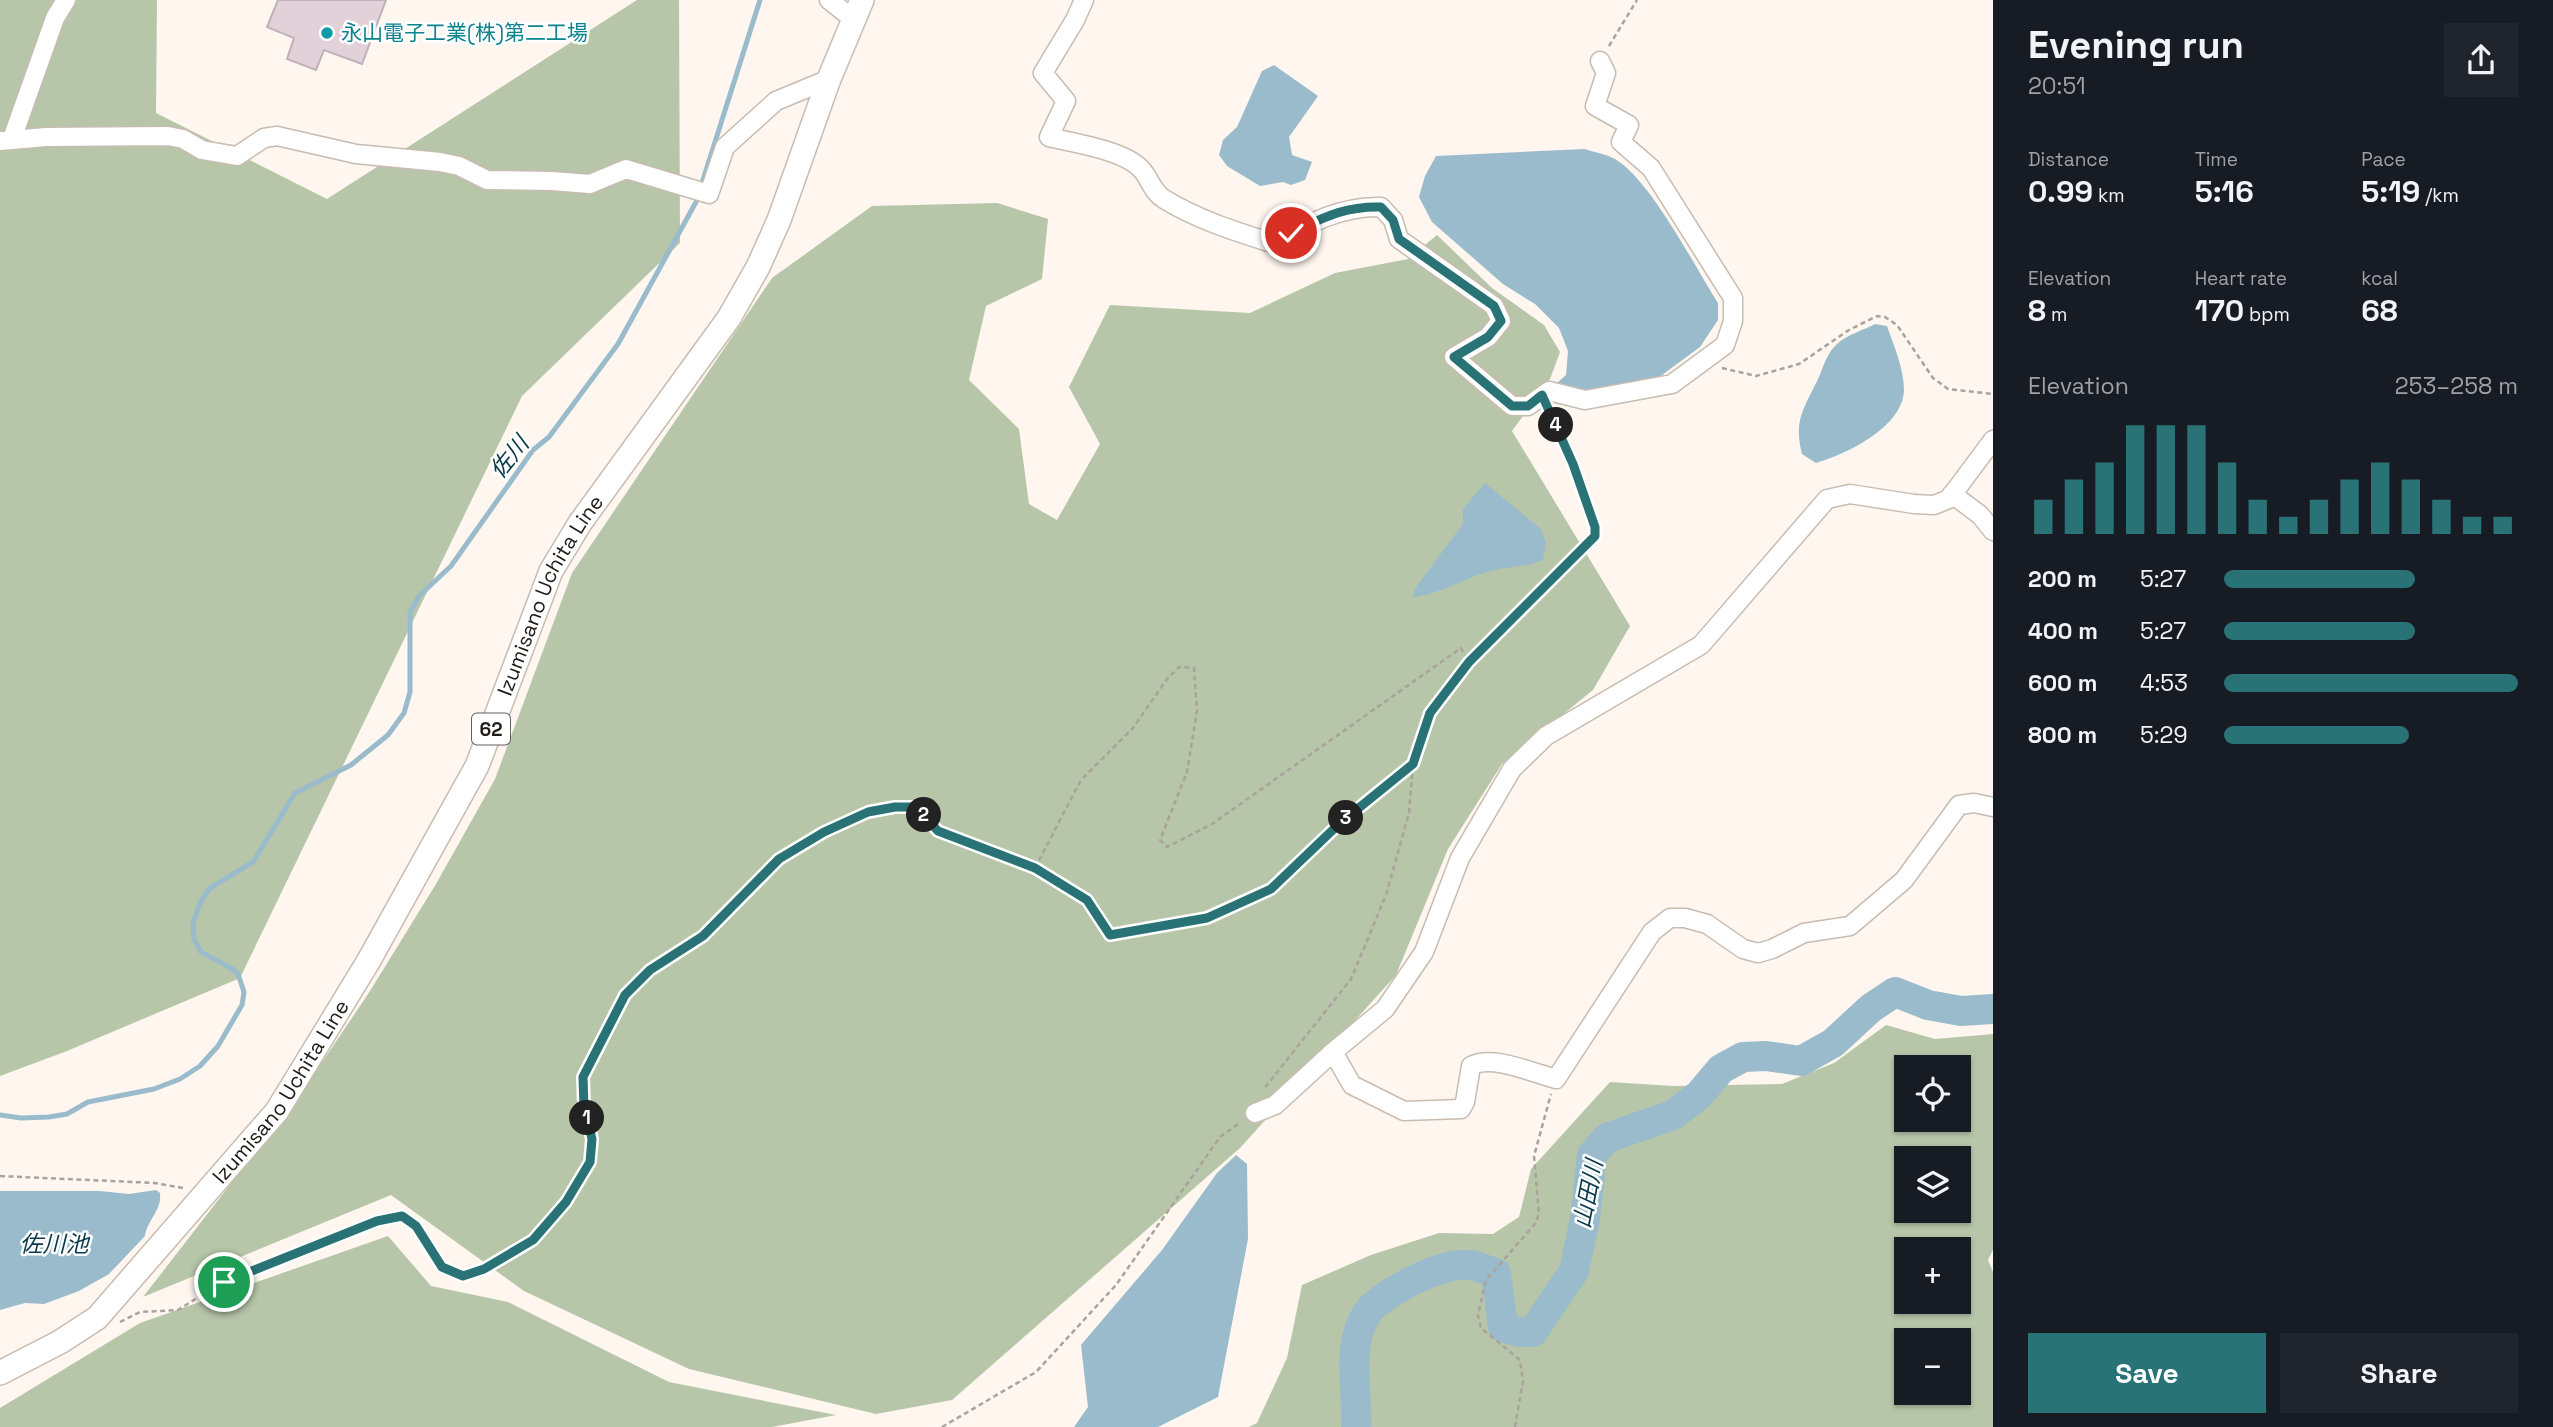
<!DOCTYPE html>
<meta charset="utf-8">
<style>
body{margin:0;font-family:"Space Grotesk","Noto Sans JP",sans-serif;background:#20242c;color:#f1f3f6;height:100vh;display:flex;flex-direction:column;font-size:26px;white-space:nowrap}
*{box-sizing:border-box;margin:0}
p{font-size:23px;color:#9ea1a6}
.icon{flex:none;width:38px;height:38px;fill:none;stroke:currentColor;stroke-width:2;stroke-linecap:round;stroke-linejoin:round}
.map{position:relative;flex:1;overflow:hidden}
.drawer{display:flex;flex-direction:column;background:#171b24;width:560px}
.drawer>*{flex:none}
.fabs{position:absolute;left:1894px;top:1055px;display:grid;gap:14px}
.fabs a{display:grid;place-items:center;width:77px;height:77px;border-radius:0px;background:#171b24;box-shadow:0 2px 5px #0004;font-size:35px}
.pin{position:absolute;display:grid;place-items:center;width:60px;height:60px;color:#fff;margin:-30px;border:4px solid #fff;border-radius:50%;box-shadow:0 2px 7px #0007}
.km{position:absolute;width:35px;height:35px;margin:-18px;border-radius:50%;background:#222;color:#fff;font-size:19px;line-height:35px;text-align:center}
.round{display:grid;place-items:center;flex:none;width:74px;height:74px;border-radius:0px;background:#20242c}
.headline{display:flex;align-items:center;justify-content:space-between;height:119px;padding:0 35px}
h1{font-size:38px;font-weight:700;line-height:52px}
.stats{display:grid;grid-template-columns:repeat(3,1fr);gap:10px;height:119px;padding:7px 35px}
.stats div{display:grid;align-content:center}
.stats b{font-size:30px;font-weight:700}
.stats small{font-size:19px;font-weight:400}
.stats p{font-size:19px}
.chart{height:196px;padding:14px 35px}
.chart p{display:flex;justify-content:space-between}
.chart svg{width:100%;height:126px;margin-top:7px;stroke:#297376;stroke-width:6}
.action{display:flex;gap:14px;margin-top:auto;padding:14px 35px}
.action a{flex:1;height:80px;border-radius:0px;background:#297376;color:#fff;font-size:28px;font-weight:700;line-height:80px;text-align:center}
.action a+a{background:#20242c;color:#f1f3f6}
ul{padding:0 35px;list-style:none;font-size:23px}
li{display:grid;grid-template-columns:112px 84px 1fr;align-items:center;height:52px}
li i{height:18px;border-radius:9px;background:#297376}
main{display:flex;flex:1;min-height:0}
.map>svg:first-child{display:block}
</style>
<main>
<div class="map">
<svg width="1993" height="1427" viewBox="0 0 1993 1427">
<rect width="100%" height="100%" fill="#fef6ef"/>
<!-- forest -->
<path fill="#b7c6a9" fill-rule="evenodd" d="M0 0H157L156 113 327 199 637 0H679L680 243 522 396 240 978 67 1051 0 1076Z
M997 203 1048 219 1042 279 986 306 969 380 1019 429 1029 504 1057 520 1100 444 1069 387 1110 305 1250 313 1335 273 1408 259 1437 235 1492 288 1544 325 1560 352 1550 379 1512 431 1630 626 1593 690 1502 764 1448 849 1396 975 1240 1148 952 1400 876 1414 689 1369 524 1291 391 1195 143 1297 302 1092 370 991 436 884 495 779 572 573 772 278 872 206Z
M1886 1025 1935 1039 1993 1034V1250L1988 1260 1993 1272V1427H1249L1257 1423 1287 1358 1302 1285 1371 1255 1439 1233 1493 1234 1519 1217 1531 1169 1610 1082 1674 1086 1782 1084 1834 1063ZM1906 1068H1958V1120H1906ZM1958 1158V1211H1906V1158ZM1906 1250H1958V1302H1906ZM1906 1340H1958V1393H1906Z
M388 1236 431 1286 508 1302 669 1382 836 1415 772 1427H0V1408L140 1323Z"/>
<!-- water -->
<path fill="#9abbcb" d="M1274 65 1318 96 1289 137 1292 155 1312 162 1305 180 1291 185 1283 182 1260 186 1227 166 1219 155 1223 140 1237 127 1262 71Z
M1584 149C1594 152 1606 154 1615 159 1650 179 1695 267 1718 303V320L1700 347 1658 378 1584 390 1557 383 1566 375 1568 351 1559 328 1535 304 1503 284 1432 222 1419 197 1425 176 1436 156Z
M1875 324 1887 326C1894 346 1904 369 1904 390 1903 427 1847 454 1816 463L1802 454C1793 419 1805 407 1819 377 1824 365 1827 353 1837 344 1846 335 1864 330 1875 324Z
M1485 483 1541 529 1546 542 1543 560C1527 567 1512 566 1495 570 1467 576 1441 595 1412 597L1416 587 1463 524V509Z
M1236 1155 1247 1164 1248 1239 1218 1397 1158 1427H1074L1088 1407 1081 1345 1162 1250 1217 1173Z
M156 1190 160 1193C162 1211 147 1220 145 1236L109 1274 79 1291 44 1304 25 1303 0 1310V1191H100L129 1194Z"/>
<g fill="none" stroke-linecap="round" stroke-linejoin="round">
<!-- stream -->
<path stroke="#9abbcb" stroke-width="5" d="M0 1115 21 1118 49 1117 67 1114 88 1102 154 1089 180 1079 200 1066 218 1046 242 1005 244 992 238 974 231 968 201 952 194 939 193 923 200 903 210 888 253 862 295 793 351 765 388 735 404 713 410 692V612L419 596 451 566 533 450 549 437 618 344 696 202 760 0"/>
<!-- river -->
<path stroke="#9abbcb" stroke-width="30" d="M1356 1427C1358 1395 1349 1361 1359 1330 1361 1323 1367 1312 1372 1307 1394 1288 1442 1262 1470 1265 1479 1266 1488 1271 1496 1273L1503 1327 1519 1332H1533L1574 1271 1585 1219 1592 1155 1607 1138 1673 1115 1699 1095 1721 1069 1743 1057 1766 1056 1801 1061 1833 1043 1871 1008 1895 992 1928 1005 1961 1011 1993 1009"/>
</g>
<!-- building -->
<path fill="#e2d1d9" stroke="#c1b2b9" stroke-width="2" d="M278 0H386L362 64 324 50 316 70 287 59 294 38 267 27Z"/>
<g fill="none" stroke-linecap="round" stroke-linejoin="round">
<!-- minor casing -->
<g stroke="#c8bcb1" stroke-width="21">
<path id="minor" d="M829 0 853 19
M1084 0 1075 20 1043 73 1066 101 1049 137C1073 143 1124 150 1141 169 1150 178 1152 192 1164 199 1198 220 1237 232 1275 244 1308 223 1341 206 1381 207L1393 220 1399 239 1494 306 1501 321 1488 337 1454 357 1512 406H1528L1549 391 1585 400 1672 384 1725 345 1733 321V298L1651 168 1621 142 1629 125 1595 106 1606 73 1600 61
M12 139 55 18 66 0
M0 141 46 137 168 136 183 139 202 150 237 156 264 138 277 136 356 154 440 162 459 166 487 180 552 181 590 184 626 169 709 194 725 147 776 101 829 79
M1952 494 1980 515 1993 531
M1333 1052 1352 1085 1404 1111 1461 1109 1465 1102 1471 1066C1491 1054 1533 1073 1556 1079L1652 932 1670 918H1685L1707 924 1743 949 1758 953 1772 949 1804 933 1850 926 1904 880 1959 805 1974 803 1993 807
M1255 1113 1275 1105 1333 1052 1385 1009 1424 952 1460 858 1512 769 1546 736 1701 645 1827 499 1850 494 1914 504 1934 505 1949 499 1993 440"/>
</g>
<!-- major casing -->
<g stroke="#c8bcb1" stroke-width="26">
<g id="major">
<path id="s1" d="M0 1373 60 1342 97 1318 277 1111 368 962 477 766 551 571 580 523 729 318 758 267 779 220 829 79 862 0"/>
</g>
</g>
<!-- path -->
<path stroke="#a9a29d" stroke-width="2.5" stroke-dasharray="5 3.5" stroke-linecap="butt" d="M1609 46 1637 0
M1722 368 1756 376 1799 364 1849 330 1877 316 1885 317 1897 325 1933 378 1948 389 1993 394
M1469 662 1595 536V527L1573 464 1549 411
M1035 868 1081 780 1133 728 1167 679 1179 667 1194 668 1197 711 1187 772 1160 840 1167 847 1212 824 1461 648 1469 662 1430 713 1413 764 1409 813 1386 895 1351 979 1263 1090
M0 1176 155 1183 183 1188
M120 1322 140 1312 178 1310 224 1281 377 1221 402 1216 416 1226 442 1267 463 1276 484 1269 532 1240 566 1202 590 1162 592 1139 584 1107 583 1077 625 995 650 970 703 936 779 859 824 832 868 812 895 807H916L938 831 1035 868 1087 900 1110 935 1207 917 1271 889 1339 824 1413 764
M942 1427 1036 1372 1116 1285 1220 1137 1241 1122
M1515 1427 1523 1381 1520 1360 1481 1328 1478 1315 1486 1280 1535 1224 1539 1214 1534 1156 1551 1094"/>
<!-- minor -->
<use href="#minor" stroke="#fff" stroke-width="18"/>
<!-- major -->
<use href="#major" stroke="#fff" stroke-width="23"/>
</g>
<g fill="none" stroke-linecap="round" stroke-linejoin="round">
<!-- route casing -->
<g stroke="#fff" stroke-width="14">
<path id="route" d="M224 1282 377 1221 402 1216 416 1226 442 1267 463 1276 484 1269 533 1240 566 1202 590 1162 592 1139 584 1107 583 1077 625 995 650 970 703 936 779 859 824 832 868 812 895 807H916L938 831 1035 868 1087 900 1110 935 1207 918 1271 889 1339 824 1413 764 1430 713 1469 662 1595 536V527L1573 464 1542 395 1528 406H1512L1454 357 1488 337 1501 321 1494 306 1399 239 1393 220 1381 207C1344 206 1323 218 1291 233"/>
</g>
<!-- route -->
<use href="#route" stroke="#297376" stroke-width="9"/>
</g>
<!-- markers -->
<circle fill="#0f9aa8" stroke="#fff" stroke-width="2.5" cx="327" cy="33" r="7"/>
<g text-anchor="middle" stroke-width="5" stroke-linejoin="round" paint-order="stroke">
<!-- shield labels -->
<rect fill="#fff" stroke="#63605d" stroke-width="2" x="472" y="713.5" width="38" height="31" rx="5"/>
<g font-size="19" font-weight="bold" fill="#201c18">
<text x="491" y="736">62</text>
</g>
<!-- culture labels -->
<g font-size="21" fill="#0d838f" stroke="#fff" text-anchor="start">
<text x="341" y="40">永山電子工業(株)第二工場</text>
</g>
<!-- street labels -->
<g font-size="21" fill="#201c18" stroke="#fff">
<text dy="7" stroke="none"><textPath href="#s1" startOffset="971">Izumisano Uchita Line</textPath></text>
<text dy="7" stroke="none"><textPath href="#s1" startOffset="404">Izumisano Uchita Line</textPath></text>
</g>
<!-- water labels -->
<g font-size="23" font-style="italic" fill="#093a4c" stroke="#fff">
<text transform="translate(509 457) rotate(-51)" y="8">佐川</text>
<text transform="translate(1588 1194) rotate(-79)" y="8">山田川</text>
<text x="54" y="1252">佐川池</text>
</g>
</g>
</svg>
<div class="fabs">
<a><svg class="icon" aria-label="locate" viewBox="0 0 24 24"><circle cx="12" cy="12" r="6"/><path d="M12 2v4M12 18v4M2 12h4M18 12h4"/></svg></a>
<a><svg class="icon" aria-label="layers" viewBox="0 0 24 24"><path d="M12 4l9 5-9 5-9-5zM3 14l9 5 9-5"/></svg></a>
<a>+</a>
<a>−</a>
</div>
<div class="pin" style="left:224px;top:1282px;background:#1e9e55"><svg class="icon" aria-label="arrive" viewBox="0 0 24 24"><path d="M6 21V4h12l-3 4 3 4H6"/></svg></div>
<div class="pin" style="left:1291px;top:233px;background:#d93025"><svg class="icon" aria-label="check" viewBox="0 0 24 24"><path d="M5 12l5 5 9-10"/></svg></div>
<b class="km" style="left:587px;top:1118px">1</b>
<b class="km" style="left:924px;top:815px">2</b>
<b class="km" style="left:1346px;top:818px">3</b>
<b class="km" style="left:1556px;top:425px">4</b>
</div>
<section class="drawer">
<div class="headline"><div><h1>Evening run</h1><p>20:51</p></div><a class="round"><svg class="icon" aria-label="share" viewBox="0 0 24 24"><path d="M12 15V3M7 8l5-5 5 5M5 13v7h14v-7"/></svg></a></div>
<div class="stats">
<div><p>Distance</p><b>0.99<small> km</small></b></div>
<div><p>Time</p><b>5:16</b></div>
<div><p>Pace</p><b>5:19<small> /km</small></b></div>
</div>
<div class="stats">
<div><p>Elevation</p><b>8<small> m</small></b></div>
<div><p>Heart rate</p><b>170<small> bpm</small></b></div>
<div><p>kcal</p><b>68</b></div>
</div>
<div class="chart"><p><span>Elevation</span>253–258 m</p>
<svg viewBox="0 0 160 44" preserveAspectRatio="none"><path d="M5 44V32M15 44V25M25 44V19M35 44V6M45 44V6M55 44V6M65 44V19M75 44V32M85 44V38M95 44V32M105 44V25M115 44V19M125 44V25M135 44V32M145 44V38M155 44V38"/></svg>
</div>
<ul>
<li><b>200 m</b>5:27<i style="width:65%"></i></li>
<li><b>400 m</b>5:27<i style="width:65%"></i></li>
<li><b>600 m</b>4:53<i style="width:100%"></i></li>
<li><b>800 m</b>5:29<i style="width:63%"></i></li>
</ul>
<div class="action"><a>Save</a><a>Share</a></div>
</section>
</main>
